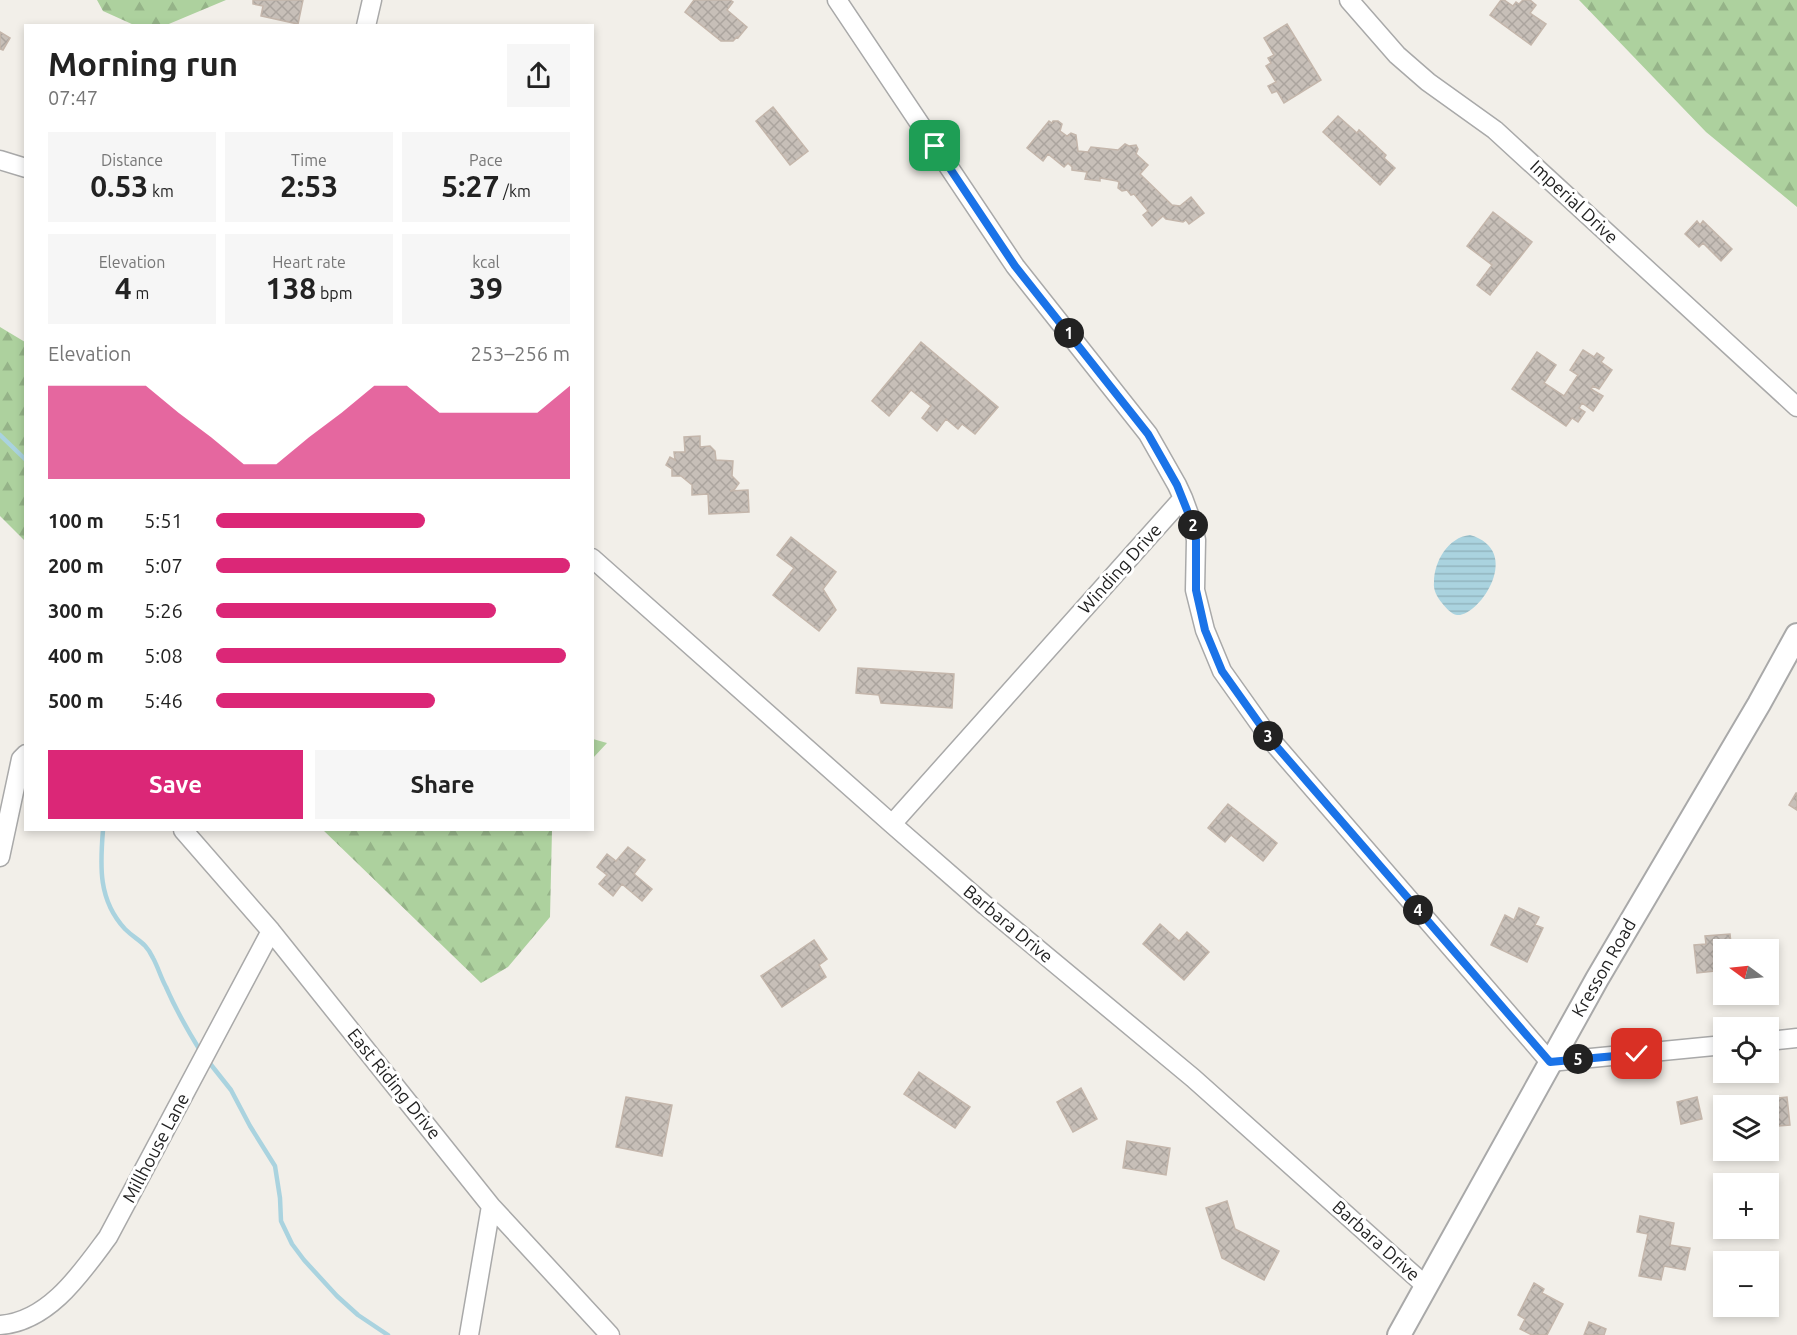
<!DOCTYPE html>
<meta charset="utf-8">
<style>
body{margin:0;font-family:Ubuntu,sans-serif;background:#f6f6f6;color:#222;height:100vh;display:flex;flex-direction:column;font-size:22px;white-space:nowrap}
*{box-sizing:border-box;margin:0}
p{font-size:20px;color:#767676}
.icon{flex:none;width:33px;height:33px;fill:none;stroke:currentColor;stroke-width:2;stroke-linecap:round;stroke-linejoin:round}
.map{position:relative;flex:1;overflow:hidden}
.details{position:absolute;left:24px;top:24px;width:570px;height:807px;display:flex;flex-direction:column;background:#fff;border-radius:0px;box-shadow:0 3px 9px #0003}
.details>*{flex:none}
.needle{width:39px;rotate:285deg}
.fabs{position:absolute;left:1713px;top:939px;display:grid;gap:12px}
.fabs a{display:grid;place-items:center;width:66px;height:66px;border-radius:0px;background:#fff;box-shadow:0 3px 9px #0003;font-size:30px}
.pin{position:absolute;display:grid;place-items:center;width:51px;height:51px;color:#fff;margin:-26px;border-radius:12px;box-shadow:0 3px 9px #0006}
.km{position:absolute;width:30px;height:30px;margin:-15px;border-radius:50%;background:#222;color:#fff;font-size:16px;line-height:30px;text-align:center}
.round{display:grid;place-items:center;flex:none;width:63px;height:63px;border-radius:0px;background:#f6f6f6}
.overview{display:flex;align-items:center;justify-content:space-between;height:102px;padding:0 24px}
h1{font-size:33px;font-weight:600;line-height:45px}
.stats{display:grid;grid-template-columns:repeat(3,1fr);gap:9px;height:102px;padding:6px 24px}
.stats div{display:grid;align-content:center;border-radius:0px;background:#f6f6f6;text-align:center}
.stats b{font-size:30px;font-weight:600}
.stats small{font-size:16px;font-weight:400}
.stats p{font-size:16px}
.chart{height:168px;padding:12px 24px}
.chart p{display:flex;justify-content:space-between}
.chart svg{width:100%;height:108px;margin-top:6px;fill:#db2777;opacity:.7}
.action{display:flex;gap:12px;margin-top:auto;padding:12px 24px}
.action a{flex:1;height:69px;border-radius:0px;background:#db2777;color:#fff;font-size:24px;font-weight:600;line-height:69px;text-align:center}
.action a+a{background:#f6f6f6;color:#222}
ul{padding:0 24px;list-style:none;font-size:20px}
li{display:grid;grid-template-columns:96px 72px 1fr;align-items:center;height:45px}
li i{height:15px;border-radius:8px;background:#db2777}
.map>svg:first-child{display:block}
</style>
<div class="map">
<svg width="1797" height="1335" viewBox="0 0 1797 1335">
<defs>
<pattern id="forest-firs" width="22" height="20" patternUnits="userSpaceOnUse" patternTransform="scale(1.5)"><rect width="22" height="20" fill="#add19e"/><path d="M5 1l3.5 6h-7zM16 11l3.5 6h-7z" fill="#95b388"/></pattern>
<pattern id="water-rules" width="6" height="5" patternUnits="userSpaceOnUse" patternTransform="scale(1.5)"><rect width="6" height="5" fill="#aad3df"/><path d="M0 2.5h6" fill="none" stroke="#92b5bf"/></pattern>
<pattern id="building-cross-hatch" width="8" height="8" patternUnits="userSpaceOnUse" patternTransform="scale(1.5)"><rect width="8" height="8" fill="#c7bfb8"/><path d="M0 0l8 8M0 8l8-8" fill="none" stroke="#aba49e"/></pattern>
</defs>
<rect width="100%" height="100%" fill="#f2efe9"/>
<!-- forest -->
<path fill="url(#forest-firs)" d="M97 0H226L164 26 134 25 103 11Z
M1579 0H1797V207L1706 132Z
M0 327 25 342V541L0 516Z
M593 739 607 743 593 758 592 739Z
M323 830H552L550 917 508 967 481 983Z"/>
<!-- water -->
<path fill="url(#water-rules)" d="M1470 535C1525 551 1478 618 1457 615 1451 614 1446 608 1442 603 1437 597 1433 590 1434 582 1434 562 1448 537 1470 535Z"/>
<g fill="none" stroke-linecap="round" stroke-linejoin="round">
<!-- stream -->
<path stroke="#aad3df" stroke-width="4.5" d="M0 435 26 460
M103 830C100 866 98 900 125 929 137 941 145 941 153 958 158 967 161 978 166 987 176 1010 188 1031 201 1052
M208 1061 231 1090 250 1126 275 1166 280 1198 281 1221 292 1244 304 1260 337 1296 358 1315 388 1335"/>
</g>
<!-- building -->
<path fill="url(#building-cross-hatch)" stroke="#c4b6ab" stroke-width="1.5" d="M253 0H303L298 24 261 16 263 6 253 4Z
M694 0H730L733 2 727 10 747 27 738 38 737 37 733 41H721L685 12Z
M1501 0H1504L1513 6 1516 2 1519 4 1523 0H1530L1536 5 1530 13 1546 24 1531 45 1490 15Z
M1287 24 1321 80 1284 103 1277 91 1272 93 1268 86 1276 82 1266 66 1271 63 1268 58 1274 55 1264 38Z
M0 32 10 38 3 50 0 49Z
M773 107 808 151 790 165 756 121Z
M1338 116 1357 133 1359 130 1386 155 1384 158 1395 168 1380 185 1323 132Z
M1049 121 1052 123 1053 121H1058L1062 124 1060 131 1067 136 1071 133 1076 135 1078 151 1088 152 1091 147 1118 150 1125 144 1129 146 1136 145 1138 149 1136 154 1148 165 1140 174 1172 205 1180 206 1191 197 1204 213 1189 224 1186 220 1183 222 1166 219 1163 216 1152 226 1143 215 1148 211 1134 194 1131 195 1127 190 1122 191 1118 188 1119 182 1117 181 1100 178V181L1085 179 1087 172 1072 170V167L1068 163 1064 167 1048 154 1043 161 1027 148Z
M1493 212 1532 242 1490 295 1477 285 1492 265 1467 246Z
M1697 221 1700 225 1703 221 1732 249 1721 261 1703 243 1699 247 1685 234Z
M921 342 998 407 975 434 962 424 958 429 946 419 937 431 922 418 931 406 911 390 889 416 872 401Z
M1583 350 1594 357 1597 353 1604 358 1601 362 1612 370 1599 389 1593 386 1591 389 1603 396 1593 411 1582 403 1579 408 1585 412 1578 422 1572 418 1566 426 1512 389 1537 352 1556 365 1544 383 1564 396 1578 375 1570 370Z
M700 436V447L710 446 715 451 716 460 733 461 732 476 739 483 734 490 730 491 748 490 749 512 709 514 708 494 692 495V485L681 476H672V469L666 465 670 457 675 460 674 452H685L684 437Z
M791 537 836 572 823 589 836 610 819 631 773 595 794 568 777 555Z
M858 668 954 674 952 708 881 703 879 695 856 693Z
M1796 793H1797V810L1789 805Z
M1228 804 1277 843 1263 861 1231 835 1225 842 1208 828Z
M628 847 645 860 634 874 652 889 642 901 622 884 613 896 599 884 607 875 597 867 607 854 616 861Z
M1519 908 1539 917 1535 925 1543 928 1527 962 1491 945 1505 915 1514 920Z
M1160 924 1179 941 1187 932 1209 952 1184 980 1143 944Z
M1730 934 1731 943 1748 941V950H1724V970L1697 973 1694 945 1706 944 1705 936Z
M814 940 827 959 819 965 826 977 782 1007 761 976Z
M919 1072 970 1107 955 1128 904 1094Z
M1081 1088 1097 1119 1073 1132 1057 1102Z
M626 1097 672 1105 662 1156 616 1147Z
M1697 1097 1702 1119 1681 1124 1677 1102Z
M1787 1097 1790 1125 1768 1127V1106H1725V1104Z
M1127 1141 1170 1148 1166 1175 1123 1168Z
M1227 1201 1235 1229 1279 1251 1264 1280 1222 1258 1206 1208Z
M1640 1216 1674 1223 1670 1245 1690 1248 1685 1270 1664 1266 1661 1280 1639 1276 1648 1234 1637 1232Z
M1534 1283 1544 1289 1542 1293 1563 1304 1547 1335H1532L1520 1329 1525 1319 1518 1315Z
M1589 1322 1606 1329 1604 1335H1584Z"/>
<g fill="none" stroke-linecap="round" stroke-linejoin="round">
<!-- minor casing -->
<g stroke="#a9a9a9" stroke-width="21">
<path id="minor" d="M837 0 1015 266 1148 434 1177 485 1183 498 892 824
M1349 0 1397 55 1428 82 1495 130 1797 407
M366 26 372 0
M0 160 26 168
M1183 498 1193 525 1196 540 1195 590 1205 630 1222 671 1271 740 1550 1062 1724 1045
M592 558 892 824 986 906 1193 1078 1426 1286
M183 830 271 931 491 1206 610 1335
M0 857 21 759 26 754
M1768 1041 1797 1038
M0 1325C49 1322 82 1272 108 1237L271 931
M469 1335 491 1206"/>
</g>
<!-- tertiary casing -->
<g stroke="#a9a9a9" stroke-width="26">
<path id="tertiary" d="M1399 1335 1597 979 1759 704 1797 635"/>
</g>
<!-- minor -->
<use href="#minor" stroke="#fff" stroke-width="18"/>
<!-- tertiary -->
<use href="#tertiary" stroke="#fff" stroke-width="22"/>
</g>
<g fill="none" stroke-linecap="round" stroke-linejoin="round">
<!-- route casing -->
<g stroke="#fff" stroke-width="12">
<path id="route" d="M935 146 1015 266 1148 434 1177 485 1193 525 1196 540V590L1205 630 1222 671 1271 740 1550 1062 1637 1054"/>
</g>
<!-- route -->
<use href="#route" stroke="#1a73e8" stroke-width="8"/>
</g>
<g text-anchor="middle" stroke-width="6" stroke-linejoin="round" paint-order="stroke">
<!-- street labels -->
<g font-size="18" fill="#222" stroke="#fff">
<text transform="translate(1574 202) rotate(43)" y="6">Imperial Drive</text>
<text transform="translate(1120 569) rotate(-48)" y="6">Winding Drive</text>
<text transform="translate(1008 924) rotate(40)" y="6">Barbara Drive</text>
<text transform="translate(1604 968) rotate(-60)" y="6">Kresson Road</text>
<text transform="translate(394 1084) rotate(51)" y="6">East Riding Drive</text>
<text transform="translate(156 1148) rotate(-62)" y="6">Millhouse Lane</text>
<text transform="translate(1376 1241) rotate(42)" y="6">Barbara Drive</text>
</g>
</g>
</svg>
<div class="fabs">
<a><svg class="needle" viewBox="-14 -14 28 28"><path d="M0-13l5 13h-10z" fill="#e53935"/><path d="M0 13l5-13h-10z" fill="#767676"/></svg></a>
<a><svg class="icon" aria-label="locate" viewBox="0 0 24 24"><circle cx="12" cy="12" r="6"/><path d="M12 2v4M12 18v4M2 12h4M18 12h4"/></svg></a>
<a><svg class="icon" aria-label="layers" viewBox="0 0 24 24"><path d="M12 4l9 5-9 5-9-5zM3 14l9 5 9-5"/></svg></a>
<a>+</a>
<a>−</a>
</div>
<div class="pin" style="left:935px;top:146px;background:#1e9e55"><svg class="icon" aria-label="arrive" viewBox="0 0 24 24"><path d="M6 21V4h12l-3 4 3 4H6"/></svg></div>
<div class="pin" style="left:1637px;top:1054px;background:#d93025"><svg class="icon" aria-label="check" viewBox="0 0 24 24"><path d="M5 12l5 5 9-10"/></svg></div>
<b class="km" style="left:1069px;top:333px">1</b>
<b class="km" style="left:1193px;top:525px">2</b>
<b class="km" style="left:1268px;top:736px">3</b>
<b class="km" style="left:1418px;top:910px">4</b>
<b class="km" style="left:1578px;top:1059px">5</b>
<section class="details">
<div class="overview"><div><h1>Morning run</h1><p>07:47</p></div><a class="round"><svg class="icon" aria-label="share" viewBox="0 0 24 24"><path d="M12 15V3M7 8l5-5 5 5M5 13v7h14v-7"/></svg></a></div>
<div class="stats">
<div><p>Distance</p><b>0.53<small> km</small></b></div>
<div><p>Time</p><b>2:53</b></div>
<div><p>Pace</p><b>5:27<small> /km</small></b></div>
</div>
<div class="stats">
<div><p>Elevation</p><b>4<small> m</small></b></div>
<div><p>Heart rate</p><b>138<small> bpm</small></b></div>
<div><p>kcal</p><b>39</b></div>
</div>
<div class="chart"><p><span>Elevation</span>253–256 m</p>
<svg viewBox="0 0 160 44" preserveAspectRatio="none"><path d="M0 44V6L10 6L20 6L30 6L40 17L50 27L60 38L70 38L80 27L90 17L100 6L110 6L120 17L130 17L140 17L150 17L160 6V44z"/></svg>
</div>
<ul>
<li><b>100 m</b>5:51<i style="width:59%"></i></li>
<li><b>200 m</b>5:07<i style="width:100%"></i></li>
<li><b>300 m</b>5:26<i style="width:79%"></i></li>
<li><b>400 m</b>5:08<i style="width:99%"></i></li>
<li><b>500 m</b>5:46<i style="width:62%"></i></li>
</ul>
<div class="action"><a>Save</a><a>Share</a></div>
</section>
</div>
